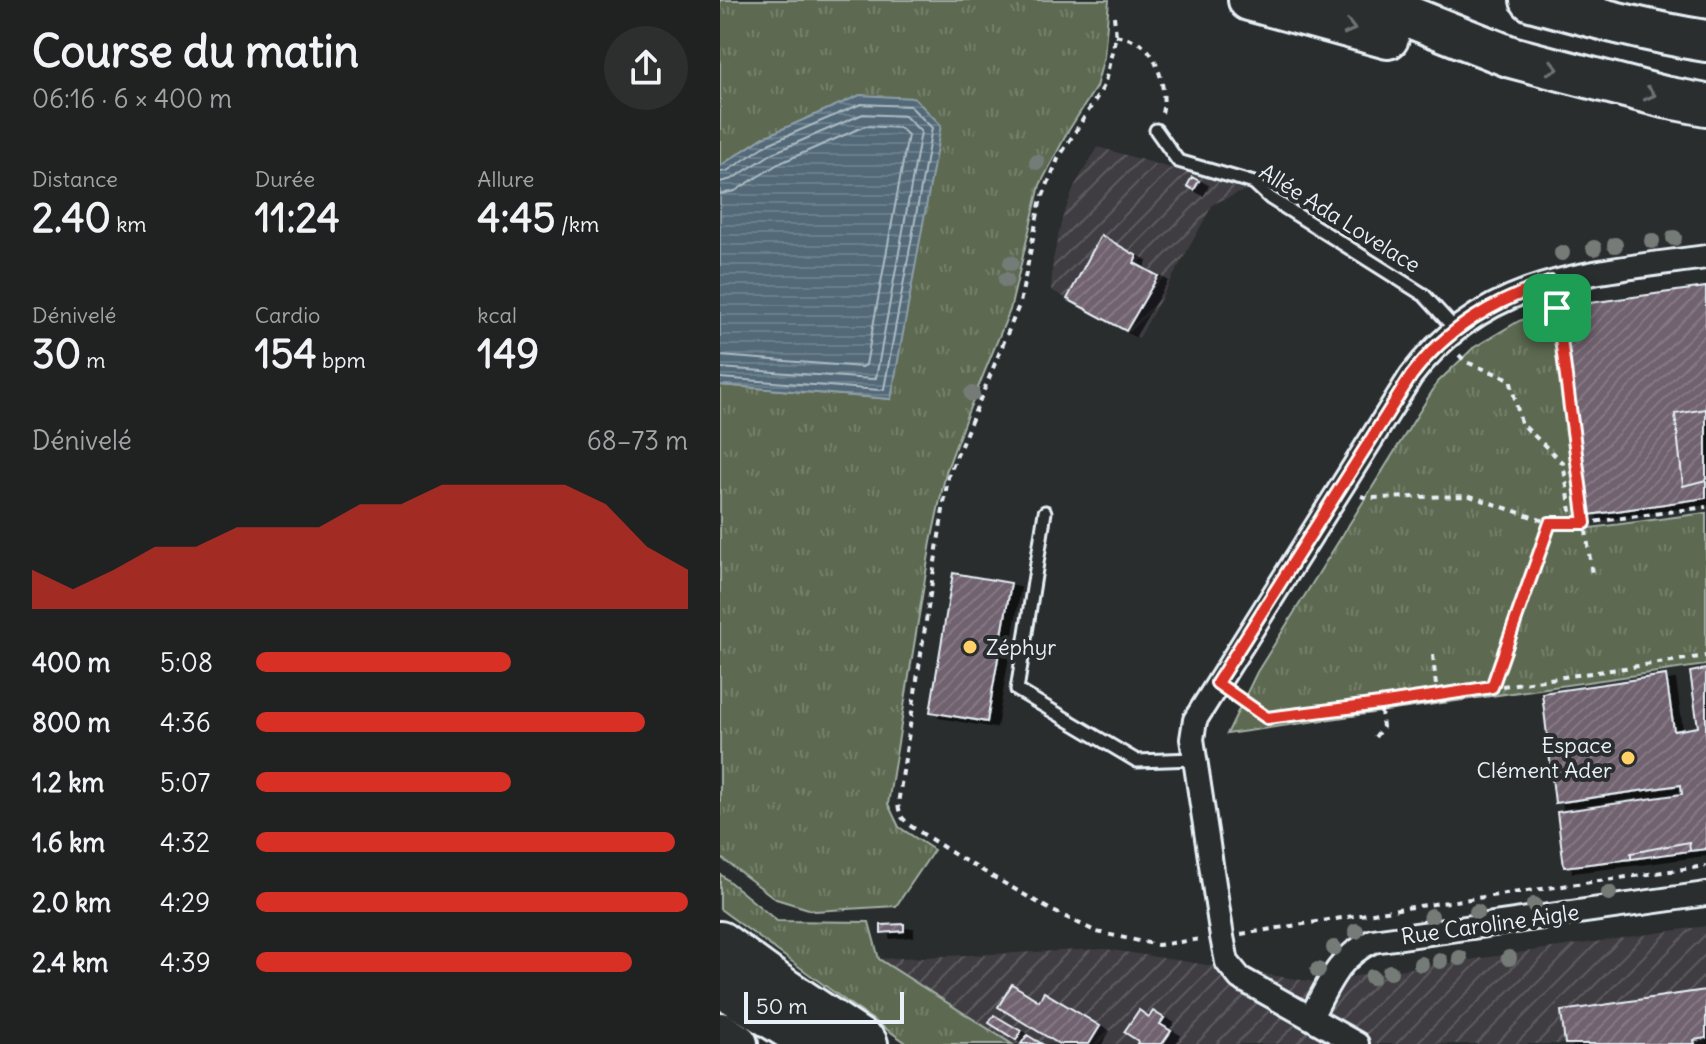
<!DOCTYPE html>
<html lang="fr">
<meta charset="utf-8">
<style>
body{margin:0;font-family:Delius,sans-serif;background:#2d2f2f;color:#f1f3f6;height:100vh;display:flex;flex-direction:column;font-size:30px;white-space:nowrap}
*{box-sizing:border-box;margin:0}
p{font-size:26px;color:#a2a4a5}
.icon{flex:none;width:44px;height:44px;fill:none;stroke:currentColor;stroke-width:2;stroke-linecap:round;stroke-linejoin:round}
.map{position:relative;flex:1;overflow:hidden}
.side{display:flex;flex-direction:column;background:#202222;width:720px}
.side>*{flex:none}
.scale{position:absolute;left:24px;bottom:20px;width:160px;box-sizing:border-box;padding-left:8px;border:4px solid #e8f1f8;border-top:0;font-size:22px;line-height:28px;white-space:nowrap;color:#e8f1f8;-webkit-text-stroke:6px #2a2d2e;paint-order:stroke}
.pin{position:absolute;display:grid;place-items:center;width:68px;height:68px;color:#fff;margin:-34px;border-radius:16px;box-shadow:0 4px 12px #0006}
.round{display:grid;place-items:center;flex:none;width:84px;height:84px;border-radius:42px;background:#2d2f2f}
.headline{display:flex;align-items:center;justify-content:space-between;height:136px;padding:0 32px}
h1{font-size:44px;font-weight:800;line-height:60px}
.metrics{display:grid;grid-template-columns:repeat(3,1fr);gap:12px;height:136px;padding:8px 32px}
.metrics div{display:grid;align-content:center}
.metrics b{font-size:40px;font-weight:800}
.metrics small{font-size:22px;font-weight:400}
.metrics p{font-size:22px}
.chart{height:224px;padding:16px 32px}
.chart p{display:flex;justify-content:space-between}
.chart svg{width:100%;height:144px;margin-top:8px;fill:#d93025;opacity:.7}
ul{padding:0 32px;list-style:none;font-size:26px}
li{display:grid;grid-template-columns:128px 96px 1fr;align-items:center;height:60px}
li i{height:20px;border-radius:10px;background:#d93025}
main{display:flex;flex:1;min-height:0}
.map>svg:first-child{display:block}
</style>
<main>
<section class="side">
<div class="headline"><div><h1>Course du matin</h1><p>06:16 · 6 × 400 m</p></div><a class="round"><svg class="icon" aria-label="share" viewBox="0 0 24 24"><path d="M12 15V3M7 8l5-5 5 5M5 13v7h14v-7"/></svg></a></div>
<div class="metrics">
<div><p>Distance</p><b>2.40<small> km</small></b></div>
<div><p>Durée</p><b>11:24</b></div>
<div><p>Allure</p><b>4:45<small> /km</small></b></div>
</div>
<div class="metrics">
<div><p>Dénivelé</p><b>30<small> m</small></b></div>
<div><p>Cardio</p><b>154<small> bpm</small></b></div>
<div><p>kcal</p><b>149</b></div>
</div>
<div class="chart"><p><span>Dénivelé</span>68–73 m</p>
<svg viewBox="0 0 160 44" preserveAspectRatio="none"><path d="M0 44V32L10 38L20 32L30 25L40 25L50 19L60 19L70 19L80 12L90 12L100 6L110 6L120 6L130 6L140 12L150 25L160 32V44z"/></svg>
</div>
<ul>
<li><b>400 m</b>5:08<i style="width:59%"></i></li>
<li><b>800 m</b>4:36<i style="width:90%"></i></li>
<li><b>1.2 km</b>5:07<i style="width:59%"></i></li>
<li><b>1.6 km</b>4:32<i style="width:97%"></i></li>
<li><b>2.0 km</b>4:29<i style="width:100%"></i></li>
<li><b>2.4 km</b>4:39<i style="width:87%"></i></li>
</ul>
</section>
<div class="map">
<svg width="986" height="1044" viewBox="0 0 986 1044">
<defs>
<pattern id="industrial-furrows" width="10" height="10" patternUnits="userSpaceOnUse" patternTransform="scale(2)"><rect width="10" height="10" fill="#3f3d42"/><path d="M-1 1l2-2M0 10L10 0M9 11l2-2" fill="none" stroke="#5b5a5e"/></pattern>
<pattern id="grass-tufts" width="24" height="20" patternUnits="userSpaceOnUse" patternTransform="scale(2)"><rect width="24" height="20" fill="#5d6a51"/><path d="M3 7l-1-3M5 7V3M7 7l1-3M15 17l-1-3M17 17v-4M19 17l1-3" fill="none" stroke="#74806b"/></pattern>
<pattern id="water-rules" width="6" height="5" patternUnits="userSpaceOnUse" patternTransform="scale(2)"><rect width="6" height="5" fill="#526977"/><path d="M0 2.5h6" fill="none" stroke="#6b7f8b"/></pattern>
<pattern id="building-hatch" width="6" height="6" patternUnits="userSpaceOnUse" patternTransform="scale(2)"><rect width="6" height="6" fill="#71626f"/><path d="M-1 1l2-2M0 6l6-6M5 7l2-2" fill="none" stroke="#857984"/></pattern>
<filter id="shadow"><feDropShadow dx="9" dy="5" stdDeviation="0" flood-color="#0009"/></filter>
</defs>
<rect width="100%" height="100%" fill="#2a2d2e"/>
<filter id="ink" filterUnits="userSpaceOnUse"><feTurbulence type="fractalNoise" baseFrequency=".0125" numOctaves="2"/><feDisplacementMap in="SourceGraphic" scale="16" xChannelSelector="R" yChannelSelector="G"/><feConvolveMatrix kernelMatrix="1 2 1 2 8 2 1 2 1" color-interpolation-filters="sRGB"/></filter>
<g filter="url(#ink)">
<!-- industrial -->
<path fill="url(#industrial-furrows)" d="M378 147 526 190 493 204 419 338 331 290 333 260 342 219 355 185Z
M986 926V1044H292L158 959 386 949 594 982Z"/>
<!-- grass -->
<path fill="url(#grass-tufts)" stroke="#a2aea4" stroke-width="2" d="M0 0H389L384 57 376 87 347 133 320 185 290 310 248 412 226 472 211 542 168 804 179 827 214 850 176 906 95 911 56 899 0 857V385L171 399 44 137 0 166Z
M835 309 863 529 986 513V665L507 734 537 672 718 382 753 348 799 321Z
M0 874 57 921 149 922 159 959 292 1044H188L130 1004 0 909Z"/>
<!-- water -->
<path fill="url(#water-rules)" stroke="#8e9fab" stroke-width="2" d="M140 95 194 98 221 125 171 399 0 385V166L44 137Z"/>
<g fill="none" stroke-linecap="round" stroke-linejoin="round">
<!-- shore -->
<path stroke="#acbbc4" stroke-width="2" d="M0 172 7 171 48 144 141 104 190 106 212 128 164 389 160 390 0 378
M0 182 12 179 53 153 143 114 185 116 201 132 156 378 152 379 0 368
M0 194 15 191 58 164 145 126 180 128 188 135 146 365 142 367 0 356"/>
</g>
<!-- building -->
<path fill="url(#building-hatch)" stroke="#e8f1f8" stroke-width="2" filter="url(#shadow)" d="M472 177 479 181 474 190 467 186Z
M381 235 417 256 414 263 438 276 406 331 347 299Z
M986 287V498L869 515 840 307Z
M986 409V480L963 486 955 414Z
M233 573 291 583 267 722 210 712Z
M986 669V849L970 851 969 842 911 853V859L844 867 837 812 962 794 961 785 835 803 822 693 946 675 954 731 978 727 970 672Z
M969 842 970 851 911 859V853Z
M184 924V931L161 933V925Z
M292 984 319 1001 324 992 380 1026 369 1044H339L278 1007Z
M986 990V1038L974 1040 975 1044H845L841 1011Z
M419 1010 429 1017 433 1011 444 1018 440 1024 451 1031 442 1044H417L418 1041 404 1032Z
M274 1015 301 1031 296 1040 269 1023Z
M307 1035 322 1044H301Z"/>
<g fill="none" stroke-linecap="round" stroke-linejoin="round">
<!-- service casing -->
<g stroke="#e8f1f8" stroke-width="17">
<path id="service" d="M436 130 458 161 534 183 550 198 704 295 736 330
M325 512 297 690 417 761 475 759"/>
</g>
<!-- minor casing -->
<g stroke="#e8f1f8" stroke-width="28">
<path id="minor" d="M591 1017C608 985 618 957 653 941L986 894
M637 1044 520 978 507 962 502 937 472 739 475 720 691 376C766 276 872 273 986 257"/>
</g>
<!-- motorway casing -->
<g stroke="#e8f1f8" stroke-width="46">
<path id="motorway" d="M529 0 668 38
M631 0 687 16 791 57 944 97 986 105
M811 0C869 16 927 32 986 41
M0 942 66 990 147 1044
M0 986 94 1044
M0 1033 17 1044"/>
</g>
<!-- path -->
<path stroke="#e8f1f8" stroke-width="4" stroke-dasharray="6 6" stroke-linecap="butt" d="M394 16 396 35 384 86 338 159 320 203 300 303 228 477 178 804 180 815 189 825 237 856 329 909 377 932 438 945 481 939
M396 35C406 38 419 40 426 48 440 62 448 98 441 116
M836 304 872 575
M739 355 746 362 790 379 801 423 843 463 853 523
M641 496 647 498 750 496 830 523H865L986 507
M713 655 717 696
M772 687 830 523
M515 696 547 718 660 704 986 656
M655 737 663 727 660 704
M521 934 678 909 986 866"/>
<!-- service -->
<use href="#service" stroke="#2a2d2e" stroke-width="11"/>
<!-- minor -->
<use href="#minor" stroke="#2a2d2e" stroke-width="22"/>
<!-- motorway -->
<use href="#motorway" stroke="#2a2d2e" stroke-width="40"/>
</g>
<!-- trees -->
<g fill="#747b78">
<circle cx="317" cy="162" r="8"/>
<circle cx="954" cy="238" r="8"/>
<circle cx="932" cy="241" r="8"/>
<circle cx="895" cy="245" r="8"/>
<circle cx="874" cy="248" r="8"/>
<circle cx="842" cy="253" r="8"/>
<circle cx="291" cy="263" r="8"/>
<circle cx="286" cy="280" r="8"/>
<circle cx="252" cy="394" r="8"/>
<circle cx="889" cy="893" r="8"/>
<circle cx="814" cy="905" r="8"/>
<circle cx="757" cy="912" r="8"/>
<circle cx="711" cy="916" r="8"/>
<circle cx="636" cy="931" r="8"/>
<circle cx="614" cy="948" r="8"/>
<circle cx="740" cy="958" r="8"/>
<circle cx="789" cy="958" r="8"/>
<circle cx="720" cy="961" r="8"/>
<circle cx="701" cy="964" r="8"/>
<circle cx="598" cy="970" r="8"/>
<circle cx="670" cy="972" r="8"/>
<circle cx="652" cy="977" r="8"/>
</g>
<!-- one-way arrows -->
<defs><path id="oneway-chevron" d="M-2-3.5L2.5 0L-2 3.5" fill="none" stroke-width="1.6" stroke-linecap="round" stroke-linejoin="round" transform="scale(2)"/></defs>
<g stroke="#6c7275">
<use href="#oneway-chevron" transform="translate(630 28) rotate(15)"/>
<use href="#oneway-chevron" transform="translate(833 68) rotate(15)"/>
<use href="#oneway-chevron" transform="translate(930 94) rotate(14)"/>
</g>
</g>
<g fill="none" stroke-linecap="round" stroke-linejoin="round" filter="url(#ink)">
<!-- route casing -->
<g stroke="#fff" stroke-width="16">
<path id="route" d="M831 282 837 308 865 523H830L772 687 660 704 547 718 497 683 691 376C727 328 774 301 831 282Z"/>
</g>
<!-- route -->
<use href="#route" stroke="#d93025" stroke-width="10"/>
</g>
<!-- markers -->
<g fill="#ffd166" stroke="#2a2d2e" stroke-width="3">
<circle cx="250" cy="647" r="8"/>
<circle cx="908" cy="758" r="8"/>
</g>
<g text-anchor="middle" stroke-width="8" stroke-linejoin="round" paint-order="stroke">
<!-- street labels -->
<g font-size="22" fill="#e8f1f8" stroke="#2a2d2e">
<text transform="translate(620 218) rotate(32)" y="8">Allée Ada Lovelace</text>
<text transform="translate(770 924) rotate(-8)" y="8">Rue Caroline Aigle</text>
</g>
<!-- poi labels -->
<g font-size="22" fill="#e8f1f8" stroke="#2a2d2e" text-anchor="start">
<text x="266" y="655">Zéphyr</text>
<text x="892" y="753" text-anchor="end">Espace<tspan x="892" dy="25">Clément Ader</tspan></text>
</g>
</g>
</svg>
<div class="scale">50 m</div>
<div class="pin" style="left:837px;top:308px;background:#1e9e55"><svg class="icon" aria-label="arrive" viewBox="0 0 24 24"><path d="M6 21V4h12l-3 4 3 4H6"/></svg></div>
</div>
</main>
